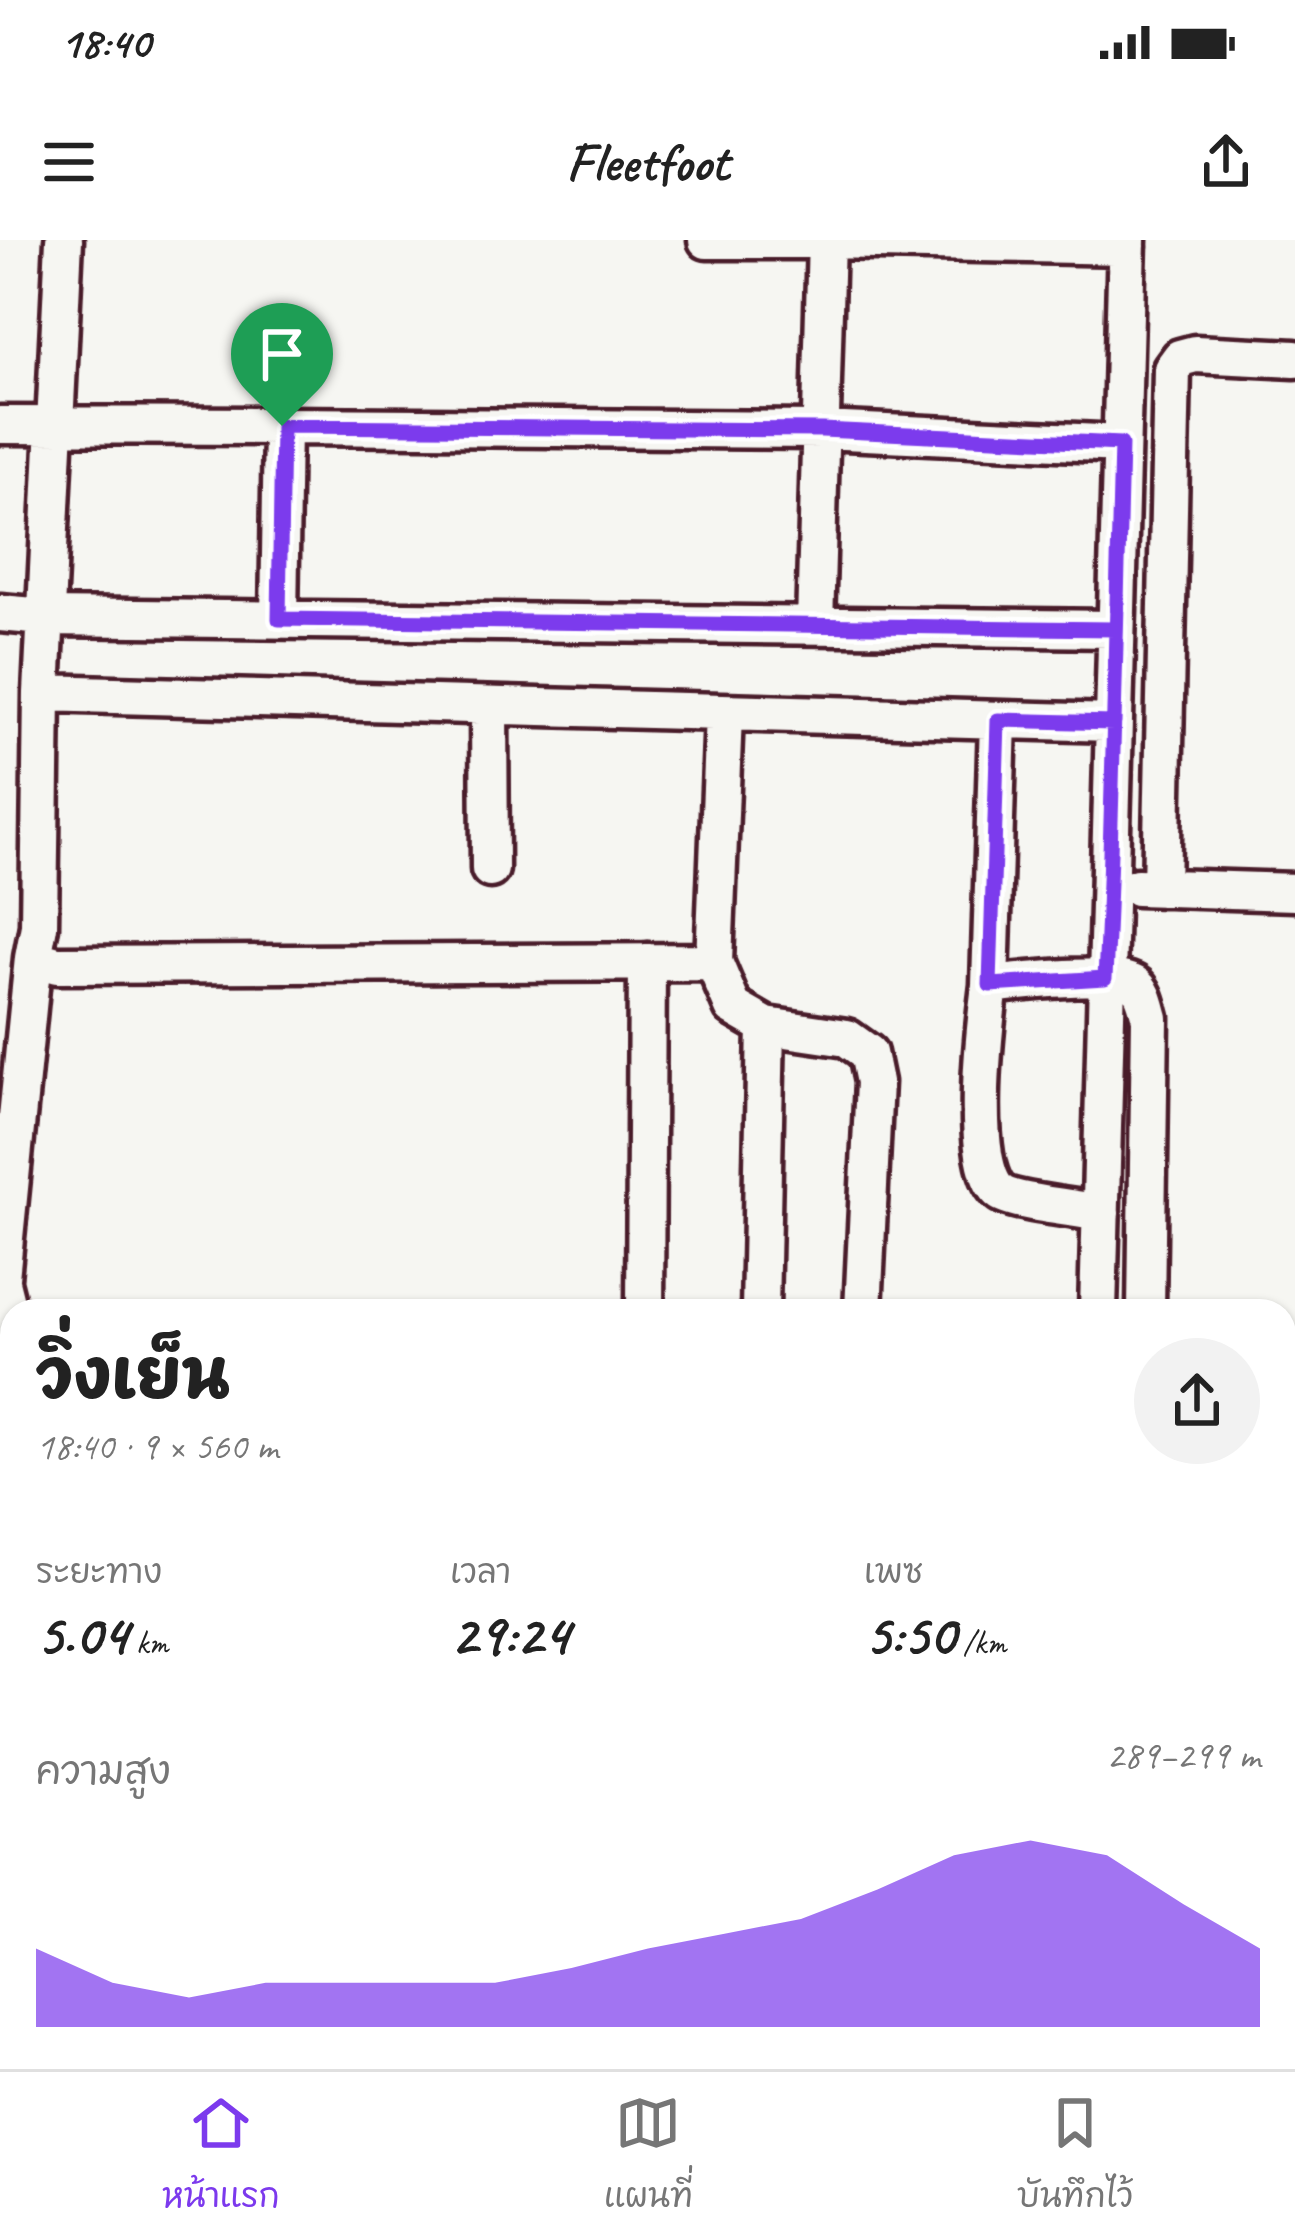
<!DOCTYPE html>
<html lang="th">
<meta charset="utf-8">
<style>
body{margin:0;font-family:Caveat,"Playpen Sans Thai",sans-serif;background:#f2f2f2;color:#222;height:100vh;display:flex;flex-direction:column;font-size:45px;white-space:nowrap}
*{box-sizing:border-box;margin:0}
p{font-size:39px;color:#767676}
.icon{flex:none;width:66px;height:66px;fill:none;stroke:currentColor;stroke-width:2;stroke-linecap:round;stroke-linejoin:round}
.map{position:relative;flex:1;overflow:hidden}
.drawer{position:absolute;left:0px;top:1059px;width:1296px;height:771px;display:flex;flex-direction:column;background:#fff;border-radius:36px 36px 0 0;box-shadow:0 3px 9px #0004}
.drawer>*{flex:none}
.pin{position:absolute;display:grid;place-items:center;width:102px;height:102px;color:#fff;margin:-123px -51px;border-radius:50% 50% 50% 0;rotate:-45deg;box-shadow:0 0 12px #0007}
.pin .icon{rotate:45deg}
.round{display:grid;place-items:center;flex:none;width:126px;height:126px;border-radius:63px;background:#f2f2f2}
.overview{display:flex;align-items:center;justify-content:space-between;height:204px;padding:0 36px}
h1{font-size:66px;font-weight:800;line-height:90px}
.stats{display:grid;grid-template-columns:repeat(3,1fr);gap:18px;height:204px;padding:12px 36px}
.stats div{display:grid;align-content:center}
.stats b{font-size:60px;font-weight:800}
.stats small{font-size:33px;font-weight:400}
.stats p{font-size:33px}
.chart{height:336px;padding:24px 36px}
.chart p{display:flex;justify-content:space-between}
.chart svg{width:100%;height:216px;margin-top:12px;fill:#7c3aed;opacity:.7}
.status{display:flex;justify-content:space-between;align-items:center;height:84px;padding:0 60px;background:#fff;direction:ltr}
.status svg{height:33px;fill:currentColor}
header{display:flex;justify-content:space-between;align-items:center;height:156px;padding:0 36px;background:#fff;font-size:54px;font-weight:800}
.dock{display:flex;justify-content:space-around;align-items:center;height:168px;border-top:3px solid #e0e0e0;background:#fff;font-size:33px;color:#767676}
.dock a{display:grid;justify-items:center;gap:6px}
.dock .on{color:#7c3aed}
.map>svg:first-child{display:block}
</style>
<div class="status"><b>18:40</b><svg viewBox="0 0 49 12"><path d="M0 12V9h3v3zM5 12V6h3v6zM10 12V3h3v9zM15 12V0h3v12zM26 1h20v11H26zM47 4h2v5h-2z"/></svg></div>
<header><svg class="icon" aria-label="menu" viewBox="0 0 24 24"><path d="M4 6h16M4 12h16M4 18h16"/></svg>Fleetfoot<svg class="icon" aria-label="share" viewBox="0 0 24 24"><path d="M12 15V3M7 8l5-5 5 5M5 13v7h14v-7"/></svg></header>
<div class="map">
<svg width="1295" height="1829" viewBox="0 0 1295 1829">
<rect width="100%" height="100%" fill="#f6f6f2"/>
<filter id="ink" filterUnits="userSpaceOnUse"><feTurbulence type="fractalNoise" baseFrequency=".00833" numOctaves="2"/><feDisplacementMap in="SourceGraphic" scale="24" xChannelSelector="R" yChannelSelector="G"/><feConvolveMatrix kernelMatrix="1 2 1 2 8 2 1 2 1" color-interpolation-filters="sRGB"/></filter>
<g filter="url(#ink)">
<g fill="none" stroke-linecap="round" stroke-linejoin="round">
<!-- minor casing -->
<g stroke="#4a1f2b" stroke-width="45">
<path id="minor" d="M64 0 42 453 1114 483
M707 0H826
M0 185 282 186
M0 373 45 377 1116 389
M279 379 282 186 822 190 1121 204
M815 385 826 0 1127 6
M42 453 39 686 33 718 57 725 714 722
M489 467 490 629
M724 474 714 722 733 767 766 786 847 798 868 813 874 842 863 1071
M1137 647 1295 652
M1161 648 1172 129 1180 118 1195 114 1295 119
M990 745 998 480
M1101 973C1082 969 1014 962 1001 953 967 929 985 784 990 745 1019 742 1111 730 1134 744 1144 750 1147 768 1150 778L1146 1071
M0 1038 6 1062 12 1210
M1 1038 33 718
M645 1071 647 722
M760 1071 766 786
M1098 1071 1127 0
M0 1258 12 1256
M1284 1497H1295
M317 1829 321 1818
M1025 1829 1026 1818
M1078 1829V1818
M1131 1829 1132 1818"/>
</g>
<!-- path -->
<path stroke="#4a1f2b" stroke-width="6" stroke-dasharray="9 9" stroke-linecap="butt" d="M711 1829V1818"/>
<!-- minor -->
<use href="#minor" stroke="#f6f6f2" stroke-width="36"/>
</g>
</g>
<g fill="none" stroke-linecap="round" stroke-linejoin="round" filter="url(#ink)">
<!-- route casing -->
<g stroke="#fff" stroke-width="24">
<path id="route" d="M282 186 822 190 1121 204 1114 483 998 480 990 745 1105 738C1111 621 1113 505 1116 389L279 379 282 186"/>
</g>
<!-- route -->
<use href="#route" stroke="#7c3aed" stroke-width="15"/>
</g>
</svg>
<div class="pin" style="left:282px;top:186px;background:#1e9e55"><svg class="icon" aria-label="arrive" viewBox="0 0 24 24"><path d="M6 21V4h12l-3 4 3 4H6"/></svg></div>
<section class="drawer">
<div class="overview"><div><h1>วิ่งเย็น</h1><p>18:40 · 9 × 560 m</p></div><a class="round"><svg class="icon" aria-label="share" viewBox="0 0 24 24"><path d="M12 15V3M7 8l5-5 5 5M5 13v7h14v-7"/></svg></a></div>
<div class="stats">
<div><p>ระยะทาง</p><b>5.04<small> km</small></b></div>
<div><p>เวลา</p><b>29:24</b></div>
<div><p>เพซ</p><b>5:50<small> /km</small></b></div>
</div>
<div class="chart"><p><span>ความสูง</span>289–299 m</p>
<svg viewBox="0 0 160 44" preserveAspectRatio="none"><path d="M0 44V28L10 35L20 38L30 35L40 35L50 35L60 35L70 32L80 28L90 25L100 22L110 16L120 9L130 6L140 9L150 19L160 28V44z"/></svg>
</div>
</section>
</div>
<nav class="dock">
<a class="on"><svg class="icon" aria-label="home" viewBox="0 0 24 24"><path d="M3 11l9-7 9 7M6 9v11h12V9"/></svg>หน้าแรก</a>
<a><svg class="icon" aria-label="map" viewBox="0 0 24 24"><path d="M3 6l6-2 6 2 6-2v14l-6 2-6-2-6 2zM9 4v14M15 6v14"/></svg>แผนที่</a>
<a><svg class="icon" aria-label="saved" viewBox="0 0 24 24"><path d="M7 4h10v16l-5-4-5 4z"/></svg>บันทึกไว้</a>
</nav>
